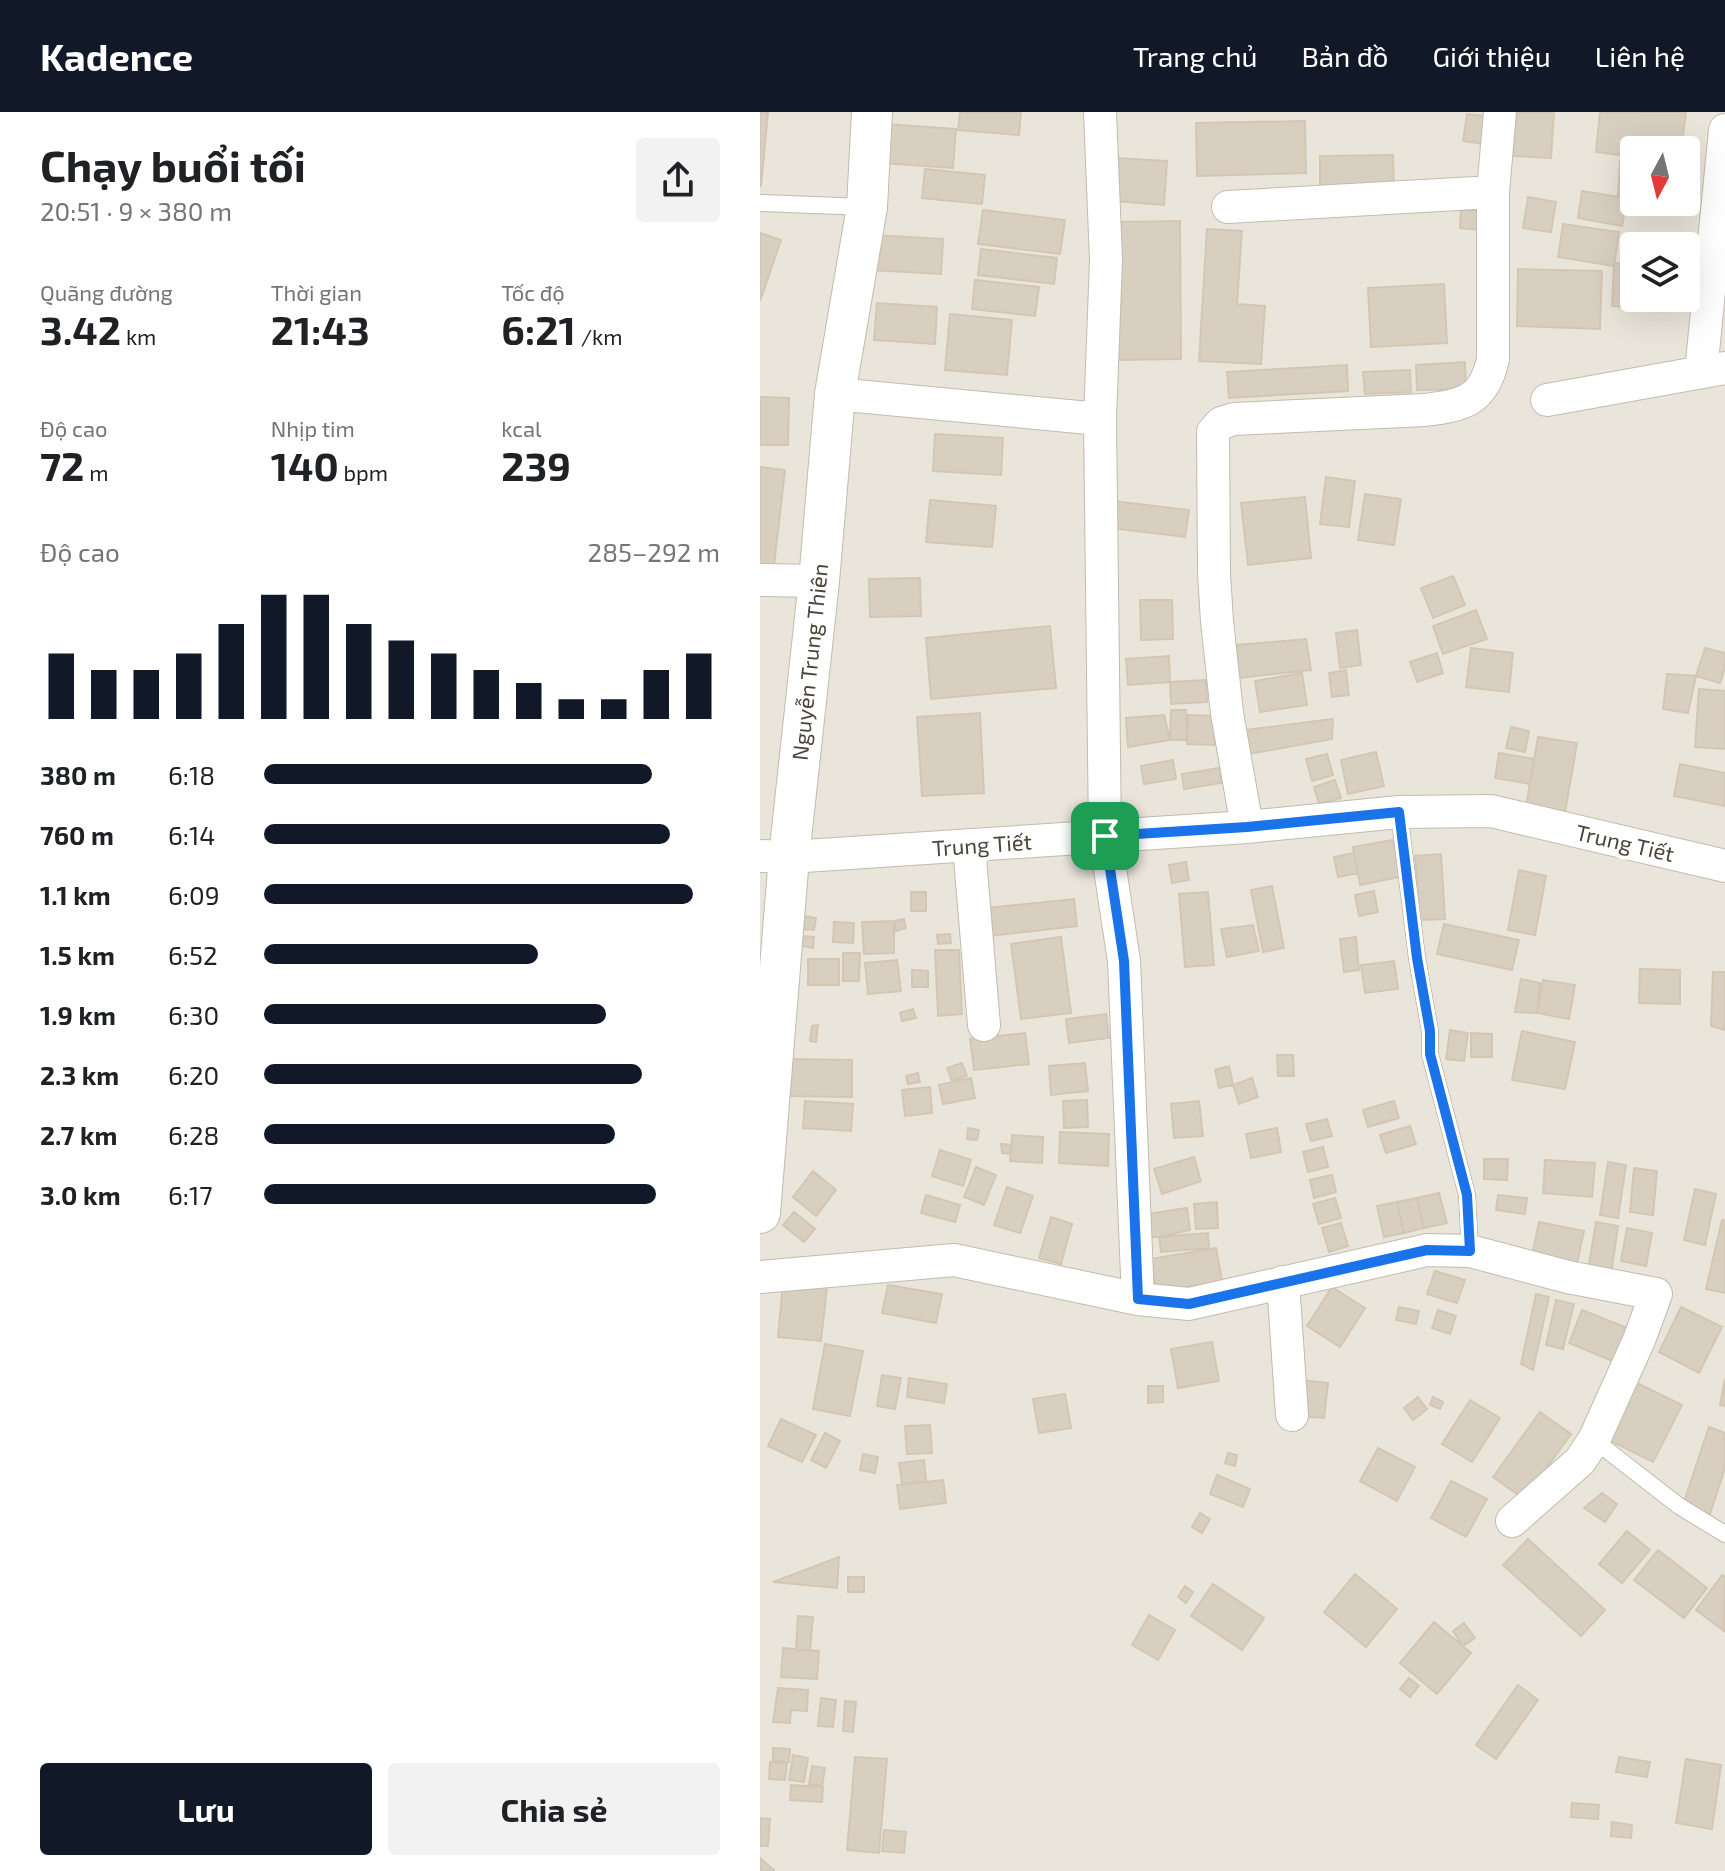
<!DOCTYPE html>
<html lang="vi">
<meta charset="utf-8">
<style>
body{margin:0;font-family:"Exo 2",sans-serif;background:#f2f2f2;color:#202124;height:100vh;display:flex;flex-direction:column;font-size:30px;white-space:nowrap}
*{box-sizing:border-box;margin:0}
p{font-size:26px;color:#757577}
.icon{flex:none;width:44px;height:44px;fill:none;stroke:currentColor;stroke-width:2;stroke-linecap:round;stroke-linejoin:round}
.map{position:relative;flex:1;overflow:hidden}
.drawer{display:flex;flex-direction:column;background:#fff;width:760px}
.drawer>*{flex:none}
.needle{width:52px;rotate:187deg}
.buttons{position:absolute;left:860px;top:24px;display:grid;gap:16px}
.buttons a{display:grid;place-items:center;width:80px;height:80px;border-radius:8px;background:#fff;box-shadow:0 8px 32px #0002;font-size:40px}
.pin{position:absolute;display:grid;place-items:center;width:68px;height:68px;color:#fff;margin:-34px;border-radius:16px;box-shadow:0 4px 12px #0006}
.round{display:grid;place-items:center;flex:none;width:84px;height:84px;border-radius:8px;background:#f2f2f2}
.headline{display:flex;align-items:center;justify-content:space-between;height:136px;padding:0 40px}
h1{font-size:44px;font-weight:700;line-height:60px}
.figures{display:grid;grid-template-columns:repeat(3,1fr);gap:12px;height:136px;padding:8px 40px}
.figures div{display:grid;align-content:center}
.figures b{font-size:40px;font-weight:700}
.figures small{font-size:22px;font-weight:400}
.figures p{font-size:22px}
.chart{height:224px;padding:16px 40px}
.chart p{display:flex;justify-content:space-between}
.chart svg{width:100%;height:144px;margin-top:8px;stroke:#111827;stroke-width:6}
.primary-button{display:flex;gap:16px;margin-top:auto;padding:16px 40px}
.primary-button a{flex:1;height:92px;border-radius:8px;background:#111827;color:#fff;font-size:32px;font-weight:700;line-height:92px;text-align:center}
.primary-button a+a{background:#f2f2f2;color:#202124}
ul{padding:0 40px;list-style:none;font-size:26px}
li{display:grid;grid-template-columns:128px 96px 1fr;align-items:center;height:60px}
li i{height:20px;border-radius:10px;background:#111827}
header{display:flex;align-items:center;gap:48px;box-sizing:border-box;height:112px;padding:0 40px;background:#111827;color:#fff}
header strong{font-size:38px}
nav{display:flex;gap:44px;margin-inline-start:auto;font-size:28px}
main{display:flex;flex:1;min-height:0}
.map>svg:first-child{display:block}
</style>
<header>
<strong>Kadence</strong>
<nav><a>Trang chủ</a><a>Bản đồ</a><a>Giới thiệu</a><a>Liên hệ</a></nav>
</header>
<main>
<section class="drawer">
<div class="headline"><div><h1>Chạy buổi tối</h1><p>20:51 · 9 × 380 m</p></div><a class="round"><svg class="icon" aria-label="share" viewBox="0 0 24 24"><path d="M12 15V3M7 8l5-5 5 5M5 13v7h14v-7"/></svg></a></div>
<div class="figures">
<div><p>Quãng đường</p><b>3.42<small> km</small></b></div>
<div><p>Thời gian</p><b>21:43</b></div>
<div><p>Tốc độ</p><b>6:21<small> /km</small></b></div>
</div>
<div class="figures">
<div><p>Độ cao</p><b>72<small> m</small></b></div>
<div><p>Nhịp tim</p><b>140<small> bpm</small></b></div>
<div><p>kcal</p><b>239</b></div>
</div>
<div class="chart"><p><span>Độ cao</span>285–292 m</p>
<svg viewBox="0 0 160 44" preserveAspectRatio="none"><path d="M5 44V24M15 44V29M25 44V29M35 44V24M45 44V15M55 44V6M65 44V6M75 44V15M85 44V20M95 44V24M105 44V29M115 44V33M125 44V38M135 44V38M145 44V29M155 44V24"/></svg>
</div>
<ul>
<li><b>380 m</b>6:18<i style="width:85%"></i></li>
<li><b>760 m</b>6:14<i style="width:89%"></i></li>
<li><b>1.1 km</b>6:09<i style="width:94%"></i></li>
<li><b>1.5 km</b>6:52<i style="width:60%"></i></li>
<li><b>1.9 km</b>6:30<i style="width:75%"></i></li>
<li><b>2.3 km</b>6:20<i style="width:83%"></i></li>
<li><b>2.7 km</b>6:28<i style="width:77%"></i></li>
<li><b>3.0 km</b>6:17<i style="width:86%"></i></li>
</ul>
<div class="primary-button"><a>Lưu</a><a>Chia sẻ</a></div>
</section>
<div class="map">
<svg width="965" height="1759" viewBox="0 0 965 1759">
<rect width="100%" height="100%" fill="#f6f3ec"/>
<!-- residential -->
<path fill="#eae5da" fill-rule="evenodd" d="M0 0H965V1759H0ZM874 38H926V90H874ZM874 134H926V186H874Z"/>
<!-- building -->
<path fill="#d8cfc1" stroke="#d3c7b4" stroke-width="2" d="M0 0H8L1 74H0Z
M200 0H261L259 23 198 18Z
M756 0H794L791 46 753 44Z
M840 0H926L921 38H874V45L836 40Z
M707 2 727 4 724 32 703 29Z
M545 9 546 61 437 64 436 11Z
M126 12 196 17 193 56 123 51Z
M633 43 634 77H560V44Z
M357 46 407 49 404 93 354 89Z
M860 49 874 50V84L858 83Z
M926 53H938L936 81 926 80Z
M165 57 225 63 222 92 162 86Z
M822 79 867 86 862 114 818 106Z
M768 85 796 90 791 120 763 116Z
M701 91 721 92 719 118 700 116Z
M223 98 305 108 300 142 218 132Z
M420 109 421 247 357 248 356 110Z
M803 112 859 120 854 154 798 145Z
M447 117 482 119 477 192 505 194 501 252 439 249Z
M0 121 21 128 0 189Z
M114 123 183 127 181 162 111 158Z
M221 137 297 146 294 172 218 163Z
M854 151 874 152V186H922V198L852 194Z
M758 157 842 159 840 217 757 214Z
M215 168 279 175 275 204 212 197Z
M684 172 687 231 611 235 608 176Z
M117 191 177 195 175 232 114 228Z
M190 202 252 208 247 263 185 258Z
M705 250 706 277 657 278 656 253Z
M587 253 588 279 469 286 467 260Z
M650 258 651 280 605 282 603 260Z
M0 285 29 286 28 333H0Z
M175 322 243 326 241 363 173 359Z
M0 355 25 358 13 462 0 461Z
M566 365 595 369 589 415 560 412Z
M605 382 641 387 634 433 598 428Z
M545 385 551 446 488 453 481 391Z
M170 388 236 394 232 435 166 430Z
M353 389 429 398 425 425 350 416Z
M693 464 705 493 673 506 661 476Z
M160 466 161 504 110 505 109 467Z
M380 488H412L413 527 381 528Z
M716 498 727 527 683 542 673 514Z
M290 514 296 576 171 587 166 526Z
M597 518 601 553 580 556 576 521Z
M546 527 551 558 479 566 477 533Z
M711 536 753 541 749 580 706 575Z
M945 536 965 541V555L960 571 936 564Z
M677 541 683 561 657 570 650 550Z
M409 544 410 570 368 573 366 547Z
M586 558 589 583 572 585 569 561Z
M542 561 547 593 500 600 495 569Z
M907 562 936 564 928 601 903 597Z
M446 568 447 590 411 592 410 570Z
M939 577 965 579V637L935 635Z
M411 598H426L427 628H410Z
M220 601 224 681 162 684 157 605Z
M404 603 410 628 368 635 366 606Z
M428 603 456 604 455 633 427 632Z
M573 607 572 627 483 643 486 618Z
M751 615 769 619 765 640 746 636Z
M778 625 817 631 805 701 766 694Z
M616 640 624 674 588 682 581 648Z
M739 641 775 647 770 672 735 666Z
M567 642 573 663 552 669 546 647Z
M413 648 416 667 384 672 381 654Z
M920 652 965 661V694L914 684Z
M459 656 461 671 424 677 422 662Z
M575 668 581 686 559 692 554 675Z
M633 728 639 765 600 773 593 735Z
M594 741 598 761 578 765 574 745Z
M681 742 685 807 660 808 655 744Z
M426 750 429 768 412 771 409 753Z
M759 758 786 764 775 823 748 818Z
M512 774 524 836 503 840 491 778Z
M614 779 618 800 599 804 595 783Z
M151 780H166V799H151Z
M448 780 454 853 425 855 419 782Z
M314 787 317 814 220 825 217 797Z
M44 804 56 806 54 818 43 817Z
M144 807 146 816 136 819 134 809Z
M134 809V841L104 842 102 810Z
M74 810 94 811 93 831 73 830Z
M684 812 759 828 752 858 677 842Z
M493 813 499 839 467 845 461 817Z
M190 822 191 831 178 832 177 823Z
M43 824 54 825 53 836 42 834Z
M301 825 311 901 261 907 251 832Z
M596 825 599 858 584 860 580 827Z
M175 838H199L202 902 178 904Z
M83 841H100L99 869H83Z
M48 847H79V873H48Z
M137 848 141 879 108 882 105 851Z
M634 849 638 877 605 881 601 853Z
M880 857 920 858V892L879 891Z
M152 858 168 859V875H152Z
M953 860H965V918L951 914Z
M761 867 780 871 777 901 755 900Z
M783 868 815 873 809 907 777 901Z
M153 897 156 906 142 909 140 901Z
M346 902 349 926 309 931 306 907Z
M58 913 56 930 50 929 52 914Z
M690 918 708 921 704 949 686 947Z
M762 919 815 930 805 977 752 968Z
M265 921 269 952 214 958 210 927Z
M711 921 732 922V945H711Z
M517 943H533L534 964H518Z
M29 947 92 948V985L28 984Z
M202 951 207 964 192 969 187 956Z
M325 951 328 979 291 983 289 954Z
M469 954 473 973 459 976 455 958Z
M158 961 160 970 148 972 146 964Z
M211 966 215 986 183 992 179 973Z
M492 966 498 985 479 992 473 973Z
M170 975 172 1001 145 1004 142 978Z
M327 988 328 1015 304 1016 303 989Z
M45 989 93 992 91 1019 43 1016Z
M439 989 443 1024 414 1026 411 992Z
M634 989 639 1006 608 1015 603 998Z
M567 1007 572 1024 551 1029 546 1012Z
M650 1014 656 1032 626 1041 620 1023Z
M208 1016 219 1018 217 1028 207 1027Z
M517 1016 521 1040 491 1046 486 1022Z
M300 1020 349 1022 348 1054 299 1051Z
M252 1023 283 1025 282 1051 250 1049Z
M241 1032 252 1033 251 1042 242 1041Z
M563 1035 568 1055 548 1060 543 1040Z
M180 1038 211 1048 203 1074 172 1064Z
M434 1045 441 1069 402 1082 394 1057Z
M724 1047H748L747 1068 724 1067Z
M785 1048 835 1051 832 1085 783 1081Z
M848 1050 866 1053 858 1106 840 1103Z
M216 1055 236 1063 224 1093 204 1085Z
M874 1056 897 1059 893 1103 870 1100Z
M53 1059 76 1078 56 1104 33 1085Z
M572 1063 576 1080 554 1086 550 1068Z
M247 1075 273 1084 260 1121 234 1113Z
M935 1077 956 1082 945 1133 924 1128Z
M679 1081 687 1111 664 1116 657 1086Z
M166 1083 200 1093 195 1110 161 1101Z
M738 1083 767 1086 765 1102 736 1098Z
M575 1086 581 1106 559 1112 553 1092Z
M657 1086 664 1116 644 1121 637 1090Z
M457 1090 458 1116 436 1117 434 1092Z
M637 1090 644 1121 624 1125 617 1094Z
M427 1096 430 1118 399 1125H385L381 1103Z
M34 1100 55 1117 44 1130 23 1113Z
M291 1105 312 1112 301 1152 279 1146Z
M962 1108H965V1181L946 1177Z
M779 1110 824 1119 817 1151 772 1143Z
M836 1110 858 1114 851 1162 828 1158Z
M581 1111 588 1134 569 1140 562 1116Z
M867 1116 892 1121 886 1154 861 1149Z
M448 1121 449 1136 401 1140 399 1125Z
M456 1136 462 1169 396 1180 391 1147Z
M675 1159 705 1168 697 1191 667 1182Z
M23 1171 67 1175 61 1229 18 1225Z
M128 1173 182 1182 176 1211 122 1201Z
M572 1175 605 1196 580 1235 547 1214Z
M776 1182 789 1185 773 1258 761 1252Z
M796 1188 814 1192 803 1237 786 1233Z
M639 1195 659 1199 656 1212 636 1208Z
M921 1195 962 1215 939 1261 899 1240Z
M678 1198 696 1204 690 1222 672 1216Z
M822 1198 870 1217 857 1251 809 1231Z
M452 1230 459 1269 418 1276 411 1237Z
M65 1232 103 1239 90 1304 53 1297Z
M122 1263 141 1266 135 1297 117 1294Z
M149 1266 187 1272 184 1291 147 1285Z
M965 1267V1294L960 1293Z
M543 1268 568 1271 564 1306 539 1304Z
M877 1271 922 1293 893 1350 849 1328Z
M388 1274H403V1290L388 1291Z
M305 1282 311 1316 279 1321 273 1287Z
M658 1285 667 1297 653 1308 644 1296Z
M673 1285 683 1290 680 1297 670 1293Z
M710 1288 740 1306 712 1350 682 1332Z
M780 1300 811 1322 764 1387 733 1365Z
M21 1307 56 1323 42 1350 8 1334Z
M170 1313 172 1341 147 1342 145 1314Z
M949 1315 965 1321V1356L950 1402 923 1393Z
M65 1321 80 1329 66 1356 51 1348Z
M618 1336 655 1355 637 1389 600 1369Z
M468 1341 477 1343 475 1354 465 1351Z
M103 1342 118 1345 115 1361 100 1358Z
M164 1348 166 1369 142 1372 139 1351Z
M457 1363 490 1377 483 1395 450 1382Z
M183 1368 186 1391 140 1397 137 1373Z
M691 1369 727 1387 706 1425 671 1406Z
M842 1381 857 1392 845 1410 824 1396Z
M440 1401 450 1407 442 1421 432 1415Z
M867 1419 890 1438 862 1471 839 1452Z
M768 1427 845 1498 821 1524 743 1453Z
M898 1438 947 1476 924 1506 874 1468Z
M79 1445 77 1476 13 1470Z
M595 1462 637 1497 606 1535 564 1500Z
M962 1463 965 1465 964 1519 936 1498Z
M88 1465H104V1480H88Z
M453 1472 504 1506 482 1538 431 1504Z
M425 1474 433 1480 426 1491 418 1485Z
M389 1503 415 1518 398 1548 372 1533Z
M38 1504 53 1505 50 1539 36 1538Z
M674 1510 711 1541 677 1582 640 1551Z
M704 1511 715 1526 703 1534 693 1519Z
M23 1536 59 1539 57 1567 21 1565Z
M649 1566 659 1574 650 1585 640 1577Z
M758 1573 778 1588 736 1647 716 1633Z
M18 1576 48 1578 47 1599 31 1598 30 1611 13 1610Z
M61 1586 76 1588 73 1615 58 1614Z
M85 1589 96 1590 93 1620 83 1619Z
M13 1636 30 1637 29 1650 13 1648Z
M33 1643 48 1646 44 1670 29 1668Z
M95 1645 127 1647 119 1741 87 1738Z
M859 1645 890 1650 887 1665 856 1660Z
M926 1647 961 1653 952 1717 916 1711Z
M10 1650 27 1651 25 1668 9 1667Z
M52 1654 65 1656 62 1674 49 1672Z
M31 1673 63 1675 62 1690 30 1688Z
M812 1691 839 1693 838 1707 811 1705Z
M0 1706 10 1707 8 1734H0Z
M852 1710 872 1713 871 1726 851 1724Z
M124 1718 146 1720 144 1741 122 1739Z
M0 1746 14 1758 13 1759H0Z"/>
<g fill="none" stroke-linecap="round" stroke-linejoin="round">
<!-- service casing -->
<g stroke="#c2bbae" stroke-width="18">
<path id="service" d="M0 91 105 95
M639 700 657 846 670 919V942L707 1083 710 1139
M834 1328 919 1394 965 1422"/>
</g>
<!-- minor casing -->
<g stroke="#c2bbae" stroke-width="34">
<path id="minor" d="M340 0 346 148 340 307 345 724 364 849 378 1187
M468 95 733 80
M941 260 965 18
M75 282 340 307
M787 288 965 256
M0 468 59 469
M487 715 467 601 457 509 454 462 453 320 461 311 474 307 665 298C704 293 724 289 733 247V80L740 0
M209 734 224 913
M0 744 29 745 487 715 639 700 731 699 965 754
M0 1165 194 1148 378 1187 429 1192 667 1138 710 1139 808 1165 896 1182 879 1228 834 1328 820 1349 752 1409
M523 1170 532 1303"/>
</g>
<!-- tertiary casing -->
<g stroke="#c2bbae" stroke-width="42">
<path id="tertiary" d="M0 1101 29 745 59 469 75 282 107 95 112 0"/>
</g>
<!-- service -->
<use href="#service" stroke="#fff" stroke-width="16"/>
<!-- minor -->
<use href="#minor" stroke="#fff" stroke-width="32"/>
<!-- tertiary -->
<use href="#tertiary" stroke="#fff" stroke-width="40"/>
</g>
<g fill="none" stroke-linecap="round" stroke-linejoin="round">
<!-- route casing -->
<g stroke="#fff" stroke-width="16">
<path id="route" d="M639 700 657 846 670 919V942L707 1083 710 1139 667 1138 429 1192 378 1187 364 849 345 724 487 715Z"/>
</g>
<!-- route -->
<use href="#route" stroke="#1a73e8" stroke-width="10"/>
</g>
<g text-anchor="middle" stroke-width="8" stroke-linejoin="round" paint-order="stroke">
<!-- street labels -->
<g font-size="22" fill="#4b4439" stroke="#fff">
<text transform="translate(50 550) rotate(-84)" y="8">Nguyễn Trung Thiên</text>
<text transform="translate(865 731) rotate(13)" y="8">Trung Tiết</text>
<text transform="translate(222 733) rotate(-4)" y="8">Trung Tiết</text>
</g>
</g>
</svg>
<div class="buttons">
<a><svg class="needle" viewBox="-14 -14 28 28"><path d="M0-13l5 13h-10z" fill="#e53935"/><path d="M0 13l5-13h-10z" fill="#757577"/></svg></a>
<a><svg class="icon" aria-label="layers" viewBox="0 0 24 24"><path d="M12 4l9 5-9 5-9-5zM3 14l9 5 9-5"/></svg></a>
</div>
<div class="pin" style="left:345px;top:724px;background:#1e9e55"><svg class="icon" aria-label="arrive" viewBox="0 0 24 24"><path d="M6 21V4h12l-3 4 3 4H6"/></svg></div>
</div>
</main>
